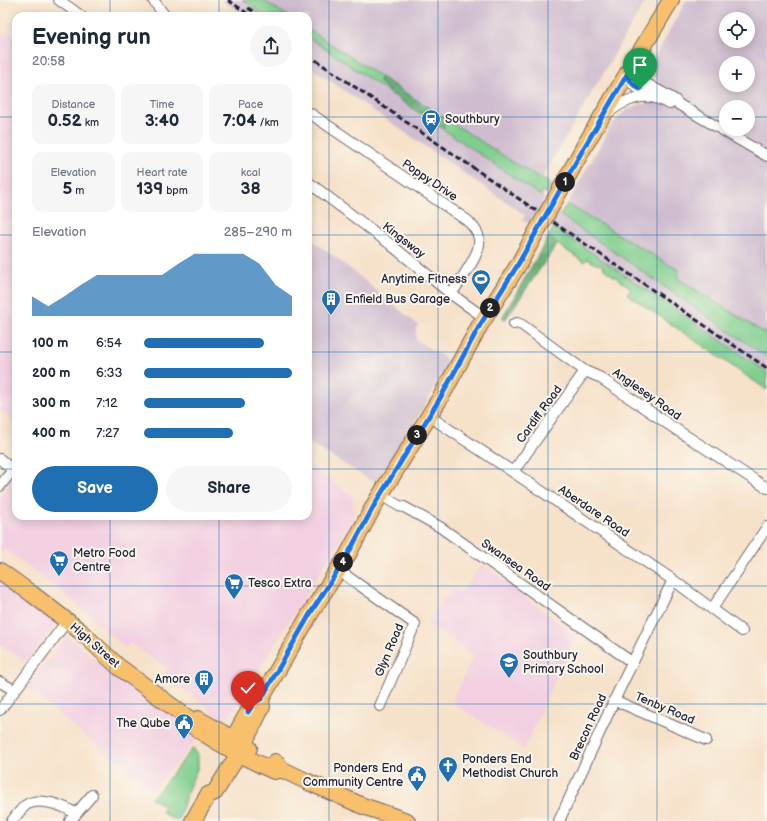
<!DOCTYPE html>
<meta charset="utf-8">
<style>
body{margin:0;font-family:"Balsamiq Sans",sans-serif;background:#f6f6f7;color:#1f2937;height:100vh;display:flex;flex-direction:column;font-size:15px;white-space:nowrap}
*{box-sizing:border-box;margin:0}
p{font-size:13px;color:#747a83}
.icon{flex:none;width:22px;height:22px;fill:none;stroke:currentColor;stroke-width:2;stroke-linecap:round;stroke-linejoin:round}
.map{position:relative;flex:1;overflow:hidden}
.side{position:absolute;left:12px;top:12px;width:300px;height:508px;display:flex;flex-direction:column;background:#fff;border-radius:12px;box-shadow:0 2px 10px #0003}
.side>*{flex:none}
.fabs{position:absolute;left:719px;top:12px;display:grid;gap:8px}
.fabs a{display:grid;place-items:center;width:36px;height:36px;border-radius:50%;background:#fff;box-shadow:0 2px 10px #0003;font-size:20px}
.pin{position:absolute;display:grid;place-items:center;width:34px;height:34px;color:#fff;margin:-41px -17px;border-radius:50% 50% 50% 0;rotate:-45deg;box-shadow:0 0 4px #0007}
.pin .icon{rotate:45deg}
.km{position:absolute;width:20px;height:20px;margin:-10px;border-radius:50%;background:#222;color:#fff;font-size:11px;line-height:20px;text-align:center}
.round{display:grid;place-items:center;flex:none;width:42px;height:42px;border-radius:21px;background:#f6f6f7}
.head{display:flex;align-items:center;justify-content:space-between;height:68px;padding:0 20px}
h1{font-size:22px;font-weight:800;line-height:30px}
.metrics{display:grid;grid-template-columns:repeat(3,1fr);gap:6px;height:68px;padding:4px 20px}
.metrics div{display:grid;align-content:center;border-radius:10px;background:#f6f6f7;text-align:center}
.metrics b{font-size:17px;font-weight:800}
.metrics small{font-size:11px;font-weight:400}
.metrics p{font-size:11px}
.chart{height:112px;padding:8px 20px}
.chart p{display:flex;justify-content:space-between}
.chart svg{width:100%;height:72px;margin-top:4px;fill:#1f6fb2;opacity:.7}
.button{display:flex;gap:8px;margin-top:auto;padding:8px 20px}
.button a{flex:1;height:46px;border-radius:24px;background:#1f6fb2;color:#fff;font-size:16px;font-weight:800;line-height:46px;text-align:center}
.button a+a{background:#f6f6f7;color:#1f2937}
ul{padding:0 20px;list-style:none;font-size:13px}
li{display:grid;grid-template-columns:64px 48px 1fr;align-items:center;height:30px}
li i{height:10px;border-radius:5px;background:#1f6fb2}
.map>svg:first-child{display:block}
</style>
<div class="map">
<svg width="767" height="821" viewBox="0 0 767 821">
<defs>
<pattern id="forest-crowns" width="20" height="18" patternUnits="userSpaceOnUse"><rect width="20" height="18" fill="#68b179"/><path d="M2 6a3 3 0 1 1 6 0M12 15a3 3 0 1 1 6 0" fill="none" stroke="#559064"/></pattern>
</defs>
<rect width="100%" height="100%" fill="#fbf7ec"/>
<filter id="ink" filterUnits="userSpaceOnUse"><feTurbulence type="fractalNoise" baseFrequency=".025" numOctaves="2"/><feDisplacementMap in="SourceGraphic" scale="8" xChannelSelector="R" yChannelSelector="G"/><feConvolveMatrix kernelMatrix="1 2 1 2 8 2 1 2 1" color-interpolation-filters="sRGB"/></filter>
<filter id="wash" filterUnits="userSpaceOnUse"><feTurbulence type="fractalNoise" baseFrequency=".012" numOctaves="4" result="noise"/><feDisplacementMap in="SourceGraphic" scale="16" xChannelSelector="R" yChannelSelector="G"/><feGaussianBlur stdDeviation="0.9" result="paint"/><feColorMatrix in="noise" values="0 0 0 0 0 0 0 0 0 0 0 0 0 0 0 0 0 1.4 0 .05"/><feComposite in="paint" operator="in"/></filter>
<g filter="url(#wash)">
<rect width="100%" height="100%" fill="#f6e1c9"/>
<!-- built -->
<path fill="#f2cfe1" d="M4 33 16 35V423L0 411V40Z
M308 464 353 496V520L229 717 216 716 204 704 163 676 168 669 130 643 126 648 101 627 90 615 35 571 7 551 0 550V496L16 474V516H308Z
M482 564 575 635 524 749 452 702 474 655 427 623 453 588 461 593Z
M0 578 60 618 25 663 13 652 0 646Z
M67 636 146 700 175 716 197 739 153 790 79 731 27 687Z"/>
<!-- industrial -->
<path fill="#cfbdcf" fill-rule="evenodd" d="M221 0H243L265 16H245Z
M263 0H646L542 178 516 164 308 29V16H288Z
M686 0H767L766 334 676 278 680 271 567 204 612 124 625 111 641 104H646L659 81 647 72ZM726 19H748V41H726ZM726 63H748V85H726ZM726 107H748V129H726Z
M308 37 545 198 542 202 767 357V372L535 214 528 223 522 220 525 215 323 76 308 65Z
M308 237 352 270 418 325 416 328V340L451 362 380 479 376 481 370 480 308 442Z"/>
<!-- grass -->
<path fill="#80ce8e" stroke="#517864" d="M243 0H263L288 16H265Z
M308 29 381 77 379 81 386 87 390 93 308 37Z
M448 120 516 164 548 182 551 187 547 194 543 191 541 196 443 129Z
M567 204 680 271 677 278 766 334 767 333V357L560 215Z
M554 227 767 372V390L627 294 631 288 605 270 602 265 596 264 587 259 584 262 557 244 549 236Z
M193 748 198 755V767L189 787 178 821H177L163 813V805L151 798 160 789Z"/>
<!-- forest -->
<path fill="url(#forest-crowns)" stroke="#456a5a" d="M381 77 448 120 443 129 390 93 386 87 379 81Z
M549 236 557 244 505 320 502 318Z"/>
</g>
<g filter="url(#ink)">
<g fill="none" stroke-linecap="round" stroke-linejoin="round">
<!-- street casing -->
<g stroke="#6c656d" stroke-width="12">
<path id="street" d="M59 0 81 16
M153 0 165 16
M628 73 675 100 678 104 767 156
M628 73C632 88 640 90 653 96
M308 112 468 221C473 227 478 231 479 239 482 253 459 282 451 294
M606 115C617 104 639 93 655 98 660 99 665 102 670 104
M308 182 390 244 451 294 485 318
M514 324 517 323 522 325 585 371 599 377 677 430 767 488
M429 416 513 472 673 580 742 631
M0 459 13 470
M513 472 585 371
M0 486 16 466
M381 495 399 506 404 507 440 527 633 663
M338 570 415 624 380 706
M712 609 767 527
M0 682 14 690
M614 700 706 740
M0 710 67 621
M12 821C16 816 21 809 26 805 39 796 65 806 76 814
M70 821 92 795
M559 821 620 688 673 580"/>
</g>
<!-- primary casing -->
<g stroke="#6c656d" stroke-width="18">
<path id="primary" d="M553 203 585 145 671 0
M0 571 32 594 80 631 119 667 189 719 190 724C218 744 243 757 274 771L281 769
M198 719 249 748
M228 748 254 702 258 701
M275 762 277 763 281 769 306 781 363 806 407 821
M193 821 208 795 215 792 238 755 262 707 261 699 310 614 347 556 376 502 442 395 480 325 517 267 538 229"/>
</g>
<!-- street -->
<use href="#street" stroke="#fff" stroke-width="10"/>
<!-- primary -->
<use href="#primary" stroke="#f8bf6c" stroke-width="16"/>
<!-- rail -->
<path stroke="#22223b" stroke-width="3" stroke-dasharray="6 3" stroke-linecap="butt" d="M228 0 251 16
M248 8 260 16
M308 55 767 368"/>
<!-- primary-bridge casing -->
<g stroke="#6c656d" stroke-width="18" stroke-linecap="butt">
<path id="primary-bridge" d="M538 229 553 203"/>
</g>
<!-- primary-bridge -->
<use href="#primary-bridge" stroke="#f8bf6c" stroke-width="16"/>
</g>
</g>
<g fill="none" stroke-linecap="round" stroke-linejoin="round" filter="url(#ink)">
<!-- route casing -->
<g stroke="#fff" stroke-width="8">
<path id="route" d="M248 712 254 702 261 699 310 614 347 556 376 502 442 395 480 325 517 266 585 146 628 73C630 82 632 85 640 89"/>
</g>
<!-- route -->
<use href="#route" stroke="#1a73e8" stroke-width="5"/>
</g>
<!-- grid -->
<path fill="none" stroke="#1f6fb2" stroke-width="1" stroke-opacity="0.55" d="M110 0V16M219 0V16M329 0V821M438 0V821M548 0V821M657 0V821M0 117H16M308 117H726M748 117H767M0 235H16M308 235H767M0 352H16M308 352H767M0 469H16M308 469H767M110 516V821M219 516V821M0 586H767M0 704H767"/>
<!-- icons -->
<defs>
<g id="station-pin" transform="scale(1)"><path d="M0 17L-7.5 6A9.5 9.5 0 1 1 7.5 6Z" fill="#1f6fb2" stroke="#fbf7ec"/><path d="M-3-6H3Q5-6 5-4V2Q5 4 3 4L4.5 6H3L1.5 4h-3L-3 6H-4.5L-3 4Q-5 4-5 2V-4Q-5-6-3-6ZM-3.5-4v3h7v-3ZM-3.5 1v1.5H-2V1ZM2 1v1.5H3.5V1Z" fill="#fff"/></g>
<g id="stadium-pin" transform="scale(1)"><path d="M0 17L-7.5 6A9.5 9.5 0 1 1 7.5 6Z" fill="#1f6fb2" stroke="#fbf7ec"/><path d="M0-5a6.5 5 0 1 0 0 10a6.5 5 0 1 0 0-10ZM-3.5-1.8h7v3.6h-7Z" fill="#fff"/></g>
<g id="building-pin" transform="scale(1)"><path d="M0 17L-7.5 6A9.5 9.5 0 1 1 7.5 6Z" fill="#1f6fb2" stroke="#fbf7ec"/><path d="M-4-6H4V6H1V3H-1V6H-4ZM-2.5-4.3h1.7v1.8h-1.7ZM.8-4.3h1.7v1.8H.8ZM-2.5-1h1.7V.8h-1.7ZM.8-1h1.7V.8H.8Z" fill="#fff"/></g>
<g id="supermarket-pin" transform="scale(1)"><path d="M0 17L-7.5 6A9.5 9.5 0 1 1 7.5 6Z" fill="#1f6fb2" stroke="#fbf7ec"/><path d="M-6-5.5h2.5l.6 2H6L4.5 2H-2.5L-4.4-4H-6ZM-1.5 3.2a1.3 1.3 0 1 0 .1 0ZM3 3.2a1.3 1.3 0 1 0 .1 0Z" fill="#fff"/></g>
<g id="school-pin" transform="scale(1)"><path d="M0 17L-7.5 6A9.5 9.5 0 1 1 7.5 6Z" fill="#1f6fb2" stroke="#fbf7ec"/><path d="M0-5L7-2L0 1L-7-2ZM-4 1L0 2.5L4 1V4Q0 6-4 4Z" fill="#fff"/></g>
<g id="civic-pin" transform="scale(1)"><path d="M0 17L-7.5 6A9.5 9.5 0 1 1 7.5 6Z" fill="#1f6fb2" stroke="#fbf7ec"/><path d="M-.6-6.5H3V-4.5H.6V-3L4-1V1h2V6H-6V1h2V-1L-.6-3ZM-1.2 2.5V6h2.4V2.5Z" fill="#fff"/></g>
<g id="church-pin" transform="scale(1)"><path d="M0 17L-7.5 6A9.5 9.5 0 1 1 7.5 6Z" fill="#1f6fb2" stroke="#fbf7ec"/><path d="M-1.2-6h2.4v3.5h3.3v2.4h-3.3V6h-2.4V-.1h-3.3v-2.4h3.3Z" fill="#fff"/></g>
</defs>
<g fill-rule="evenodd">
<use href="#station-pin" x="431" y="119"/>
<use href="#stadium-pin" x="481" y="279"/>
<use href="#building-pin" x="331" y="299"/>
<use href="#supermarket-pin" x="59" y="560"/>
<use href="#supermarket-pin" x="234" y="583"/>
<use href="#school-pin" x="509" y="662"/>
<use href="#building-pin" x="204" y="679"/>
<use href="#civic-pin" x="184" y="723"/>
<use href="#church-pin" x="448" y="766"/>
<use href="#civic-pin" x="417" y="775"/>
</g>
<g text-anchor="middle" stroke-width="4" stroke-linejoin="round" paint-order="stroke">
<!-- poi labels -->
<g font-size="12" fill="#22223b" stroke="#fbf7ec" text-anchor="start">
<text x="445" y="123">Southbury</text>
<text x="467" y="283" text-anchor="end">Anytime Fitness</text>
<text x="345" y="303">Enfield Bus Garage</text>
<text x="73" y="557">Metro Food<tspan x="73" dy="14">Centre</tspan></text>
<text x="248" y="587">Tesco Extra</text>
<text x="523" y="659">Southbury<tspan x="523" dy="14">Primary School</tspan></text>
<text x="190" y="683" text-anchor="end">Amore</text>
<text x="170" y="727" text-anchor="end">The Qube</text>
<text x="462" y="763">Ponders End<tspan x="462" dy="14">Methodist Church</tspan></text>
<text x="403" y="772" text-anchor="end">Ponders End<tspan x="403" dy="14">Community Centre</tspan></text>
</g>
<!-- street labels -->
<g font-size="12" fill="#22223b" stroke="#fbf7ec">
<text transform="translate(430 180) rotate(34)" y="4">Poppy Drive</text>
<text transform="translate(404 240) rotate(38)" y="4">Kingsway</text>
<text transform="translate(647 394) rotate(35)" y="4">Anglesey Road</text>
<text transform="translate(539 414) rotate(-54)" y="4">Cardiff Road</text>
<text transform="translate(594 511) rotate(34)" y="4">Aberdare Road</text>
<text transform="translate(516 565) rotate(35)" y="4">Swansea Road</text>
<text transform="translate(95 645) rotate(41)" y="4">High Street</text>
<text transform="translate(389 650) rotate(-67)" y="4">Glyn Road</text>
<text transform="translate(665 708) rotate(23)" y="4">Tenby Road</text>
<text transform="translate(588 727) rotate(-65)" y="4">Brecon Road</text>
</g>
</g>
</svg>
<div class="fabs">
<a><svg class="icon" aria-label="locate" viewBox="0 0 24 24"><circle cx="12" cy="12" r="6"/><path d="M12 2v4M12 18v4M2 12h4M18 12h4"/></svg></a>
<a>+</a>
<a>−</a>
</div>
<div class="pin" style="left:640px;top:89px;background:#1e9e55"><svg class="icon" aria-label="arrive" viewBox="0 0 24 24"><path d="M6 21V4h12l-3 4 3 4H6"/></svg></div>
<div class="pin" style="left:248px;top:712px;background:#d93025"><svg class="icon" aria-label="check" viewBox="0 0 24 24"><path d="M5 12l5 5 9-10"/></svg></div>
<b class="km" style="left:565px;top:182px">1</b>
<b class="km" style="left:490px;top:308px">2</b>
<b class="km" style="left:417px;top:435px">3</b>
<b class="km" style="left:343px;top:562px">4</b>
<section class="side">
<div class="head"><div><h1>Evening run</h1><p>20:58</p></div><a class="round"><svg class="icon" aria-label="share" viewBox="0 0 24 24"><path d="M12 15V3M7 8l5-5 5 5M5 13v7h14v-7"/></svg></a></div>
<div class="metrics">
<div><p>Distance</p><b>0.52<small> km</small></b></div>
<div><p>Time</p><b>3:40</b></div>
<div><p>Pace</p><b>7:04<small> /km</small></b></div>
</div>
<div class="metrics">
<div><p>Elevation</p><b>5<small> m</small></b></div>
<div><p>Heart rate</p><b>139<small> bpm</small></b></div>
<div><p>kcal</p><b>38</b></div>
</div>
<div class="chart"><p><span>Elevation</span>285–290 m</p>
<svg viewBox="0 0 160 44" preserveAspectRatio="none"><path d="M0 44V32L10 38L20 32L30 25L40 19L50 19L60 19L70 19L80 19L90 12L100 6L110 6L120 6L130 6L140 12L150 25L160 32V44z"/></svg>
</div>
<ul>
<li><b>100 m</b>6:54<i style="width:81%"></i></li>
<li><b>200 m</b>6:33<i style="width:100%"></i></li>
<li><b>300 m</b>7:12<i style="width:68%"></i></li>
<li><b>400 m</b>7:27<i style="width:60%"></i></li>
</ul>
<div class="button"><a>Save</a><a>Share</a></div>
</section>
</div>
